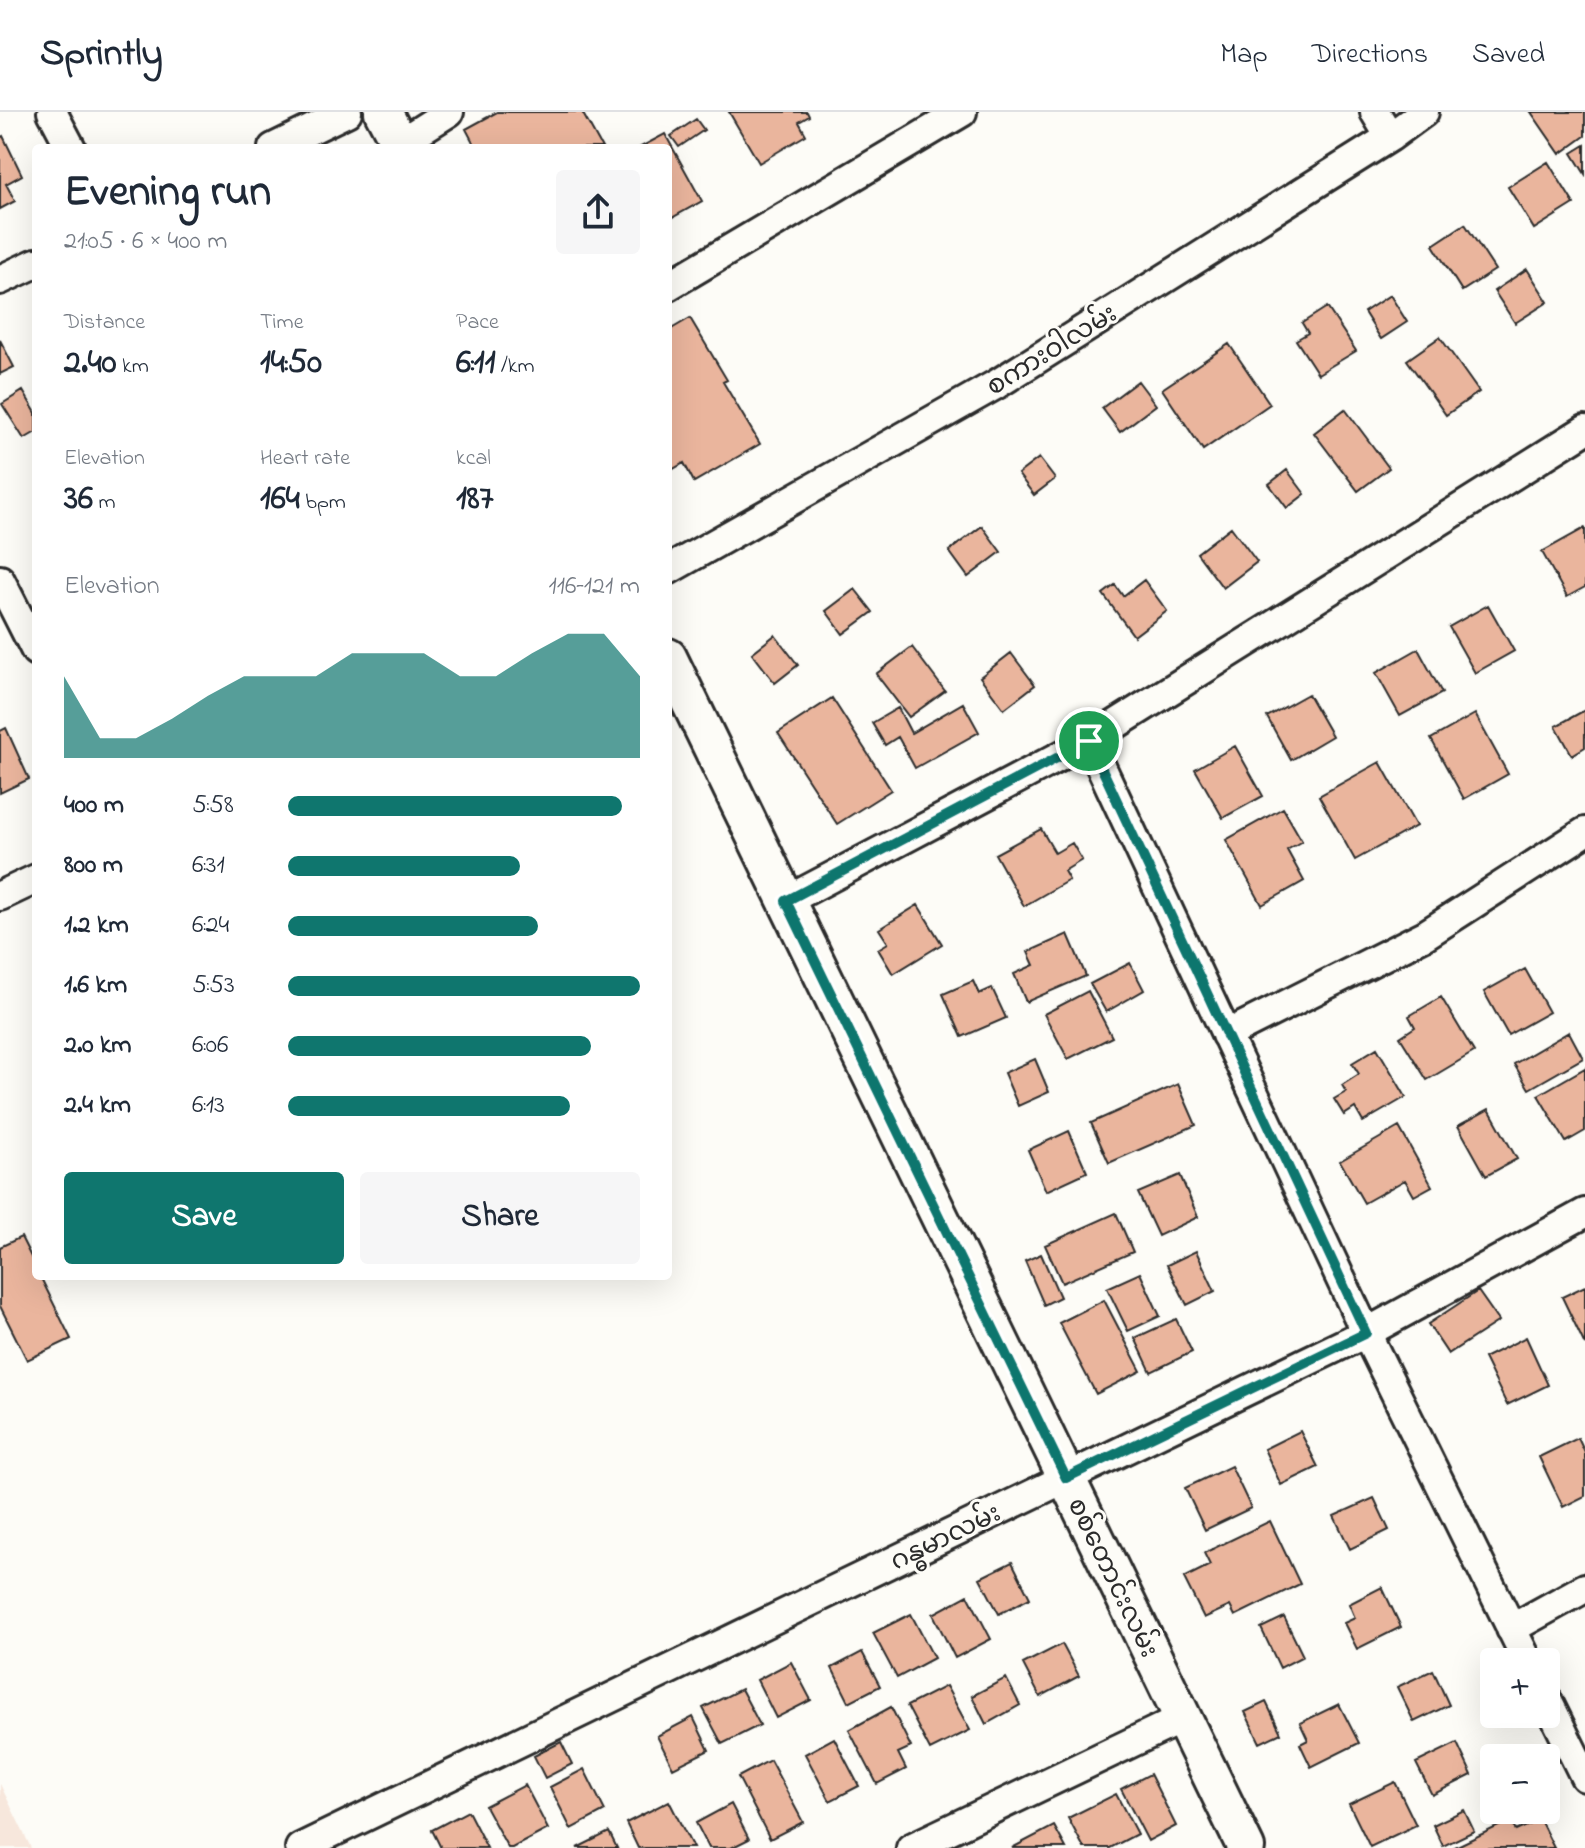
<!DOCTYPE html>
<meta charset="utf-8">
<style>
body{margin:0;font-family:"Indie Flower","Noto Sans Myanmar",sans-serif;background:#f6f6f7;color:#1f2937;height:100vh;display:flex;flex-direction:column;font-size:30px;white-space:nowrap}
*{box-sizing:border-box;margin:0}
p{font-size:26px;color:#747a83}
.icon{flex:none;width:44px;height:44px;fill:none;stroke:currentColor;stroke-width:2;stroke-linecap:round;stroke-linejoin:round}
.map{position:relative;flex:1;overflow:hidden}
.side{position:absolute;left:32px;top:32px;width:640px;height:1136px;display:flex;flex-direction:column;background:#fff;border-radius:8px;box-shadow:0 8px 32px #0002}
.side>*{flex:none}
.controls{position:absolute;left:1480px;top:1536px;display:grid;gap:16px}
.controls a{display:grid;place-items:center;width:80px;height:80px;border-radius:8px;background:#fff;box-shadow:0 8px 32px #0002;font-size:40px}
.pin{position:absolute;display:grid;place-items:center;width:68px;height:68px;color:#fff;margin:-34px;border:4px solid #fff;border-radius:50%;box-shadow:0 2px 8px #0007}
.round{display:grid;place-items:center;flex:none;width:84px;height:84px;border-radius:8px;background:#f6f6f7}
.head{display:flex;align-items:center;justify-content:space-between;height:136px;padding:0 32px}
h1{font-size:44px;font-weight:800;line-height:60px}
.stats{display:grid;grid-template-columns:repeat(3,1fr);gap:12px;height:136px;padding:8px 32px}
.stats div{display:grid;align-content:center}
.stats b{font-size:34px;font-weight:800}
.stats small{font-size:22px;font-weight:400}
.stats p{font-size:22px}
.chart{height:224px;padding:16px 32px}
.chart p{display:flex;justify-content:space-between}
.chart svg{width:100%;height:144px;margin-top:8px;fill:#0f766e;opacity:.7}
.action{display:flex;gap:16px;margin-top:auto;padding:16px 32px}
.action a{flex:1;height:92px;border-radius:8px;background:#0f766e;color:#fff;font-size:32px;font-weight:800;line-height:92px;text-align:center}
.action a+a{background:#f6f6f7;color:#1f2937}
ul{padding:0 32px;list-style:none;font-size:26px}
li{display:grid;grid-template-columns:128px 96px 1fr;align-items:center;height:60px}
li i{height:20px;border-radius:10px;background:#0f766e}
header{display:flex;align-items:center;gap:48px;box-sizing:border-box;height:112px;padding:0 40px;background:#fff;border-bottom:2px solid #e0e1e3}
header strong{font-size:38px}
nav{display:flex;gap:44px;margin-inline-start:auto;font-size:28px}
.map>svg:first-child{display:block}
</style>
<header>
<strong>Sprintly</strong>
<nav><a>Map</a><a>Directions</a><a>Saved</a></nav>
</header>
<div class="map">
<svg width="1585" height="1736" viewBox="0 0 1585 1736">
<rect width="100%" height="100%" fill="#fdfcf7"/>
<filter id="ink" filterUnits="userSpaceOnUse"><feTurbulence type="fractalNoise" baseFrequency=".0125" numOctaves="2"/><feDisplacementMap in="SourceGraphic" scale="16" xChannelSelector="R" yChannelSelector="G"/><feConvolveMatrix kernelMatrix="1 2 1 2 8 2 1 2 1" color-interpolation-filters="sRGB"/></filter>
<g filter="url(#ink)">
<!-- built -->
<path fill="#f7e7dc" d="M0 1672 31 1736H0Z"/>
<!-- building -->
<path fill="#eab59d" stroke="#2b2b2b" stroke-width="2" d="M497 0H582L602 36H476L466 17Z
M729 0H807L809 4 799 10 806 23 759 51Z
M1531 0H1585V24L1560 42Z
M696 7 704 18 679 35 671 24Z
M665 22 702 89 668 108V36H639Z
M3 24 22 63 6 72 15 89 0 97V26Z
M1585 33V62L1572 41Z
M1548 50 1574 92 1534 117 1508 75Z
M1465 112 1495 158 1462 179 1433 133Z
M1527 157 1548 190 1515 211 1494 179Z
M1390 183 1407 210 1381 227 1364 200Z
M1327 195 1356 239 1318 262 1296 228 1308 221 1302 211Z
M690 206 727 268 723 270 760 332 694 370 684 351 668 360V219Z
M1440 225 1479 280 1446 303 1407 248Z
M0 228 14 255 0 262Z
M1229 232 1270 292 1203 338 1162 277Z
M1138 269 1156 293 1120 320 1102 296Z
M23 279 36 301V320L24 327 2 292Z
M1345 297 1389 356 1358 379 1314 321Z
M1039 346 1055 367 1034 383 1018 362Z
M1287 358 1305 382 1287 396 1269 372Z
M982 414 1001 440 968 465 949 439Z
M1231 415 1257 450 1223 476 1197 441Z
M1585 416V475L1567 485 1542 440Z
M1144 468 1167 499 1134 524 1103 482 1115 473 1123 484Z
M855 477 873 500 843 522 826 499Z
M1488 493 1514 539 1475 561 1449 515Z
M775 523 798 553 775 571 752 541Z
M912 535 945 579 909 605 876 562Z
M1418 537 1442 581 1400 604 1376 561Z
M1011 541 1035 573 1004 597 980 565Z
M1308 582 1332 624 1291 648 1267 605Z
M832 586 891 678 837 712 778 621Z
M963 591 979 620 915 656 898 625 885 633 872 611 898 596 911 621Z
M1585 598V635L1572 643 1556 614Z
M1475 602 1508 662 1464 687 1431 627Z
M6 616 29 667 0 681V619Z
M1235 634 1263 684 1223 706 1195 657Z
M1380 650 1416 714 1355 748 1319 684Z
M1283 696 1302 729 1287 738 1304 769 1262 793 1226 728Z
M1041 717 1055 741 1072 731 1082 748 1064 759 1069 768 1024 794 995 742Z
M918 793 942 832 893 862 878 837 888 831 879 817Z
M1068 822 1086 864 1026 890 1014 862 1034 853 1028 840Z
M1130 851 1144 878 1106 900 1090 872Z
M1525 857 1549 900 1508 923 1484 880Z
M973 869 979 882 992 876 1006 906 962 925 943 882Z
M1088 879 1112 925 1068 947 1044 902Z
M1441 885 1474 940 1427 968 1400 925 1415 915 1409 904Z
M1569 920 1583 946 1529 977 1514 952Z
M1377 936 1406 985 1363 1010 1355 996 1344 1003 1334 987 1346 980 1342 973 1359 962 1352 951Z
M1035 947 1049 980 1018 994 1004 961Z
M1585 956V1019L1566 1030 1538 983Z
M1178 972 1196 1013 1109 1051 1091 1011Z
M1489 997 1517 1047 1486 1064 1458 1014Z
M1399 1015 1432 1074 1414 1084 1405 1068 1364 1091 1340 1049Z
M1069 1019 1087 1060 1046 1079 1028 1038Z
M1180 1063 1198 1105 1158 1124 1138 1081Z
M1116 1101 1133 1140 1062 1171 1045 1133Z
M21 1125 36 1155V1164H40L71 1227 27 1248 0 1194V1135Z
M1196 1139 1215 1179 1187 1193 1167 1153Z
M1041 1142 1060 1185 1044 1193 1025 1149Z
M1140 1161 1160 1204 1128 1219 1107 1176Z
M1585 1174V1233L1562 1185Z
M1478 1179 1499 1209 1448 1242 1428 1212Z
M1104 1188 1141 1259 1096 1282 1059 1211Z
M1176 1207 1192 1240 1151 1260 1135 1226Z
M1526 1225 1548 1273 1507 1293 1484 1246Z
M1300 1319 1318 1355 1281 1373 1264 1337Z
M1578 1326 1585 1341V1384L1563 1395 1539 1345Z
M1231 1354 1251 1396 1205 1418 1185 1376Z
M1374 1386 1389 1418 1350 1437 1334 1404Z
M1270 1409 1300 1472 1235 1504 1230 1494 1204 1506 1184 1466 1210 1453 1204 1441Z
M1012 1450 1030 1486 999 1502 980 1466Z
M1382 1475 1401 1515 1357 1537 1344 1511 1355 1506 1349 1492Z
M968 1483 991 1527 955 1546 933 1502Z
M911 1502 934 1546 897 1566 873 1521Z
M1284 1505 1303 1544 1280 1556 1261 1516Z
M1062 1532 1079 1564 1040 1585 1023 1552Z
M862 1540 880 1574 849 1590 832 1556Z
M791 1550 811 1588 776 1606 757 1568Z
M1433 1558 1449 1593 1414 1610 1397 1575Z
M1006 1566 1020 1593 986 1612 972 1584Z
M946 1574 970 1618 930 1638 907 1594Z
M741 1577 760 1613 722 1632 703 1596Z
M1266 1590 1281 1621 1260 1631 1245 1600Z
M1339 1592 1359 1631 1311 1655 1300 1632 1308 1628 1300 1611Z
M891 1595 911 1635 898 1641 906 1657 877 1672 849 1618Z
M693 1605 709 1638 673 1656 657 1624Z
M834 1626 859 1674 830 1689 805 1642Z
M561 1630 572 1652 545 1666 534 1644Z
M1457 1631 1472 1663 1432 1683 1416 1651Z
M770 1648 803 1710 770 1727 738 1665Z
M584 1657 605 1699 571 1717 550 1675Z
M1150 1662 1176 1714 1148 1729 1121 1677Z
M1395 1670 1416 1713 1370 1735 1349 1692Z
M525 1673 548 1717 512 1736H508L485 1694Z
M1116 1682 1137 1722 1110 1736H1084L1068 1706Z
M669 1689 693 1736H638L626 1711Z
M731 1692 749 1727 731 1736H709L696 1711Z
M1464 1698 1474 1719 1443 1734 1433 1713Z
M468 1699 487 1736H441L432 1718Z
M1511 1708 1516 1719 1540 1708 1554 1736H1453Z
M1054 1714 1066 1736H1012Z
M609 1720 617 1736H577Z"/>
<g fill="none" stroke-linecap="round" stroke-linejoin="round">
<!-- minor casing -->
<g stroke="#2b2b2b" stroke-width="34">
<path id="minor" d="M52 0 71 36
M1375 0 1390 25
M400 31 449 0
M273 36 347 0
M0 168 36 151
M668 174 962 0
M668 458 997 272 1390 25 1424 0
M0 468 36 539
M1089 629 1366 1221 1528 1550
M0 784 36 767
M786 789 1089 629 1585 318
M1226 923 1425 823 1585 720
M1511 1517 1585 1476
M1546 1586 1585 1665
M300 1736 1366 1221 1585 1101
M911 1736 1183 1606"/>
</g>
<!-- tertiary casing -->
<g stroke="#2b2b2b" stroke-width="42">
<path id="tertiary" d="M383 0 402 36
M668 545 1246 1736"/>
</g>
<!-- minor -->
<use href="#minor" stroke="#fdfcf7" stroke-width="28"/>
<!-- tertiary -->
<use href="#tertiary" stroke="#fdfcf7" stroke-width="36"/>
</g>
</g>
<g fill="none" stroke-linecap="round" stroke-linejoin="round" filter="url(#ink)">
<!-- route casing -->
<g stroke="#fff" stroke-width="16">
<path id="route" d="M1089 629 1366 1221 1066 1366 786 789Z"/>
</g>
<!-- route -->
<use href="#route" stroke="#0f766e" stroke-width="10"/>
</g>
<g text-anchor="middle" stroke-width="6" stroke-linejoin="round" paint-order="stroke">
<!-- street labels -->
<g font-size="26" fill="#2b2b2b" stroke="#fdfcf7">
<text transform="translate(1051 237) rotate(-32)" y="9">စကားဝါလမ်း</text>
<text transform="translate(945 1424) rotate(-26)" y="9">ဂန္ဓမာလမ်း</text>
<text transform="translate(1114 1465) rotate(64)" y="9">စစ်တောင်းလမ်း</text>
</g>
</g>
</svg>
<div class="controls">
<a>+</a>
<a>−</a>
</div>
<div class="pin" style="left:1089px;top:629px;background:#1e9e55"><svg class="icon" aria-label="arrive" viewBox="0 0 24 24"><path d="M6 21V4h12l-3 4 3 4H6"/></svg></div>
<section class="side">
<div class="head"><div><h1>Evening run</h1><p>21:05 · 6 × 400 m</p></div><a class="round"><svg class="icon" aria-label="share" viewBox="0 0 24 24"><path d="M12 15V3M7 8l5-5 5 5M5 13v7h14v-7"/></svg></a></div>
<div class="stats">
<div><p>Distance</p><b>2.40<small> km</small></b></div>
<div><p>Time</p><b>14:50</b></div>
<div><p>Pace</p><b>6:11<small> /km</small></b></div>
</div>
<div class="stats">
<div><p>Elevation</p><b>36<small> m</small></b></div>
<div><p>Heart rate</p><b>164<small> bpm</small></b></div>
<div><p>kcal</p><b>187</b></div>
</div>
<div class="chart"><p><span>Elevation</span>116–121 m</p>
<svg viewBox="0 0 160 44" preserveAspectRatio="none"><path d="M0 44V19L10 38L20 38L30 32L40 25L50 19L60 19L70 19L80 12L90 12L100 12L110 19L120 19L130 12L140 6L150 6L160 19V44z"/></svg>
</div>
<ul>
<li><b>400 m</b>5:58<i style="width:95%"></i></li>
<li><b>800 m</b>6:31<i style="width:66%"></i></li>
<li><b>1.2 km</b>6:24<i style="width:71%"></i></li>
<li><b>1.6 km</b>5:53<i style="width:100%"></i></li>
<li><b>2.0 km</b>6:06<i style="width:86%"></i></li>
<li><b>2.4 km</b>6:13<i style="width:80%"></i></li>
</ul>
<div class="action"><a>Save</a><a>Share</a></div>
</section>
</div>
